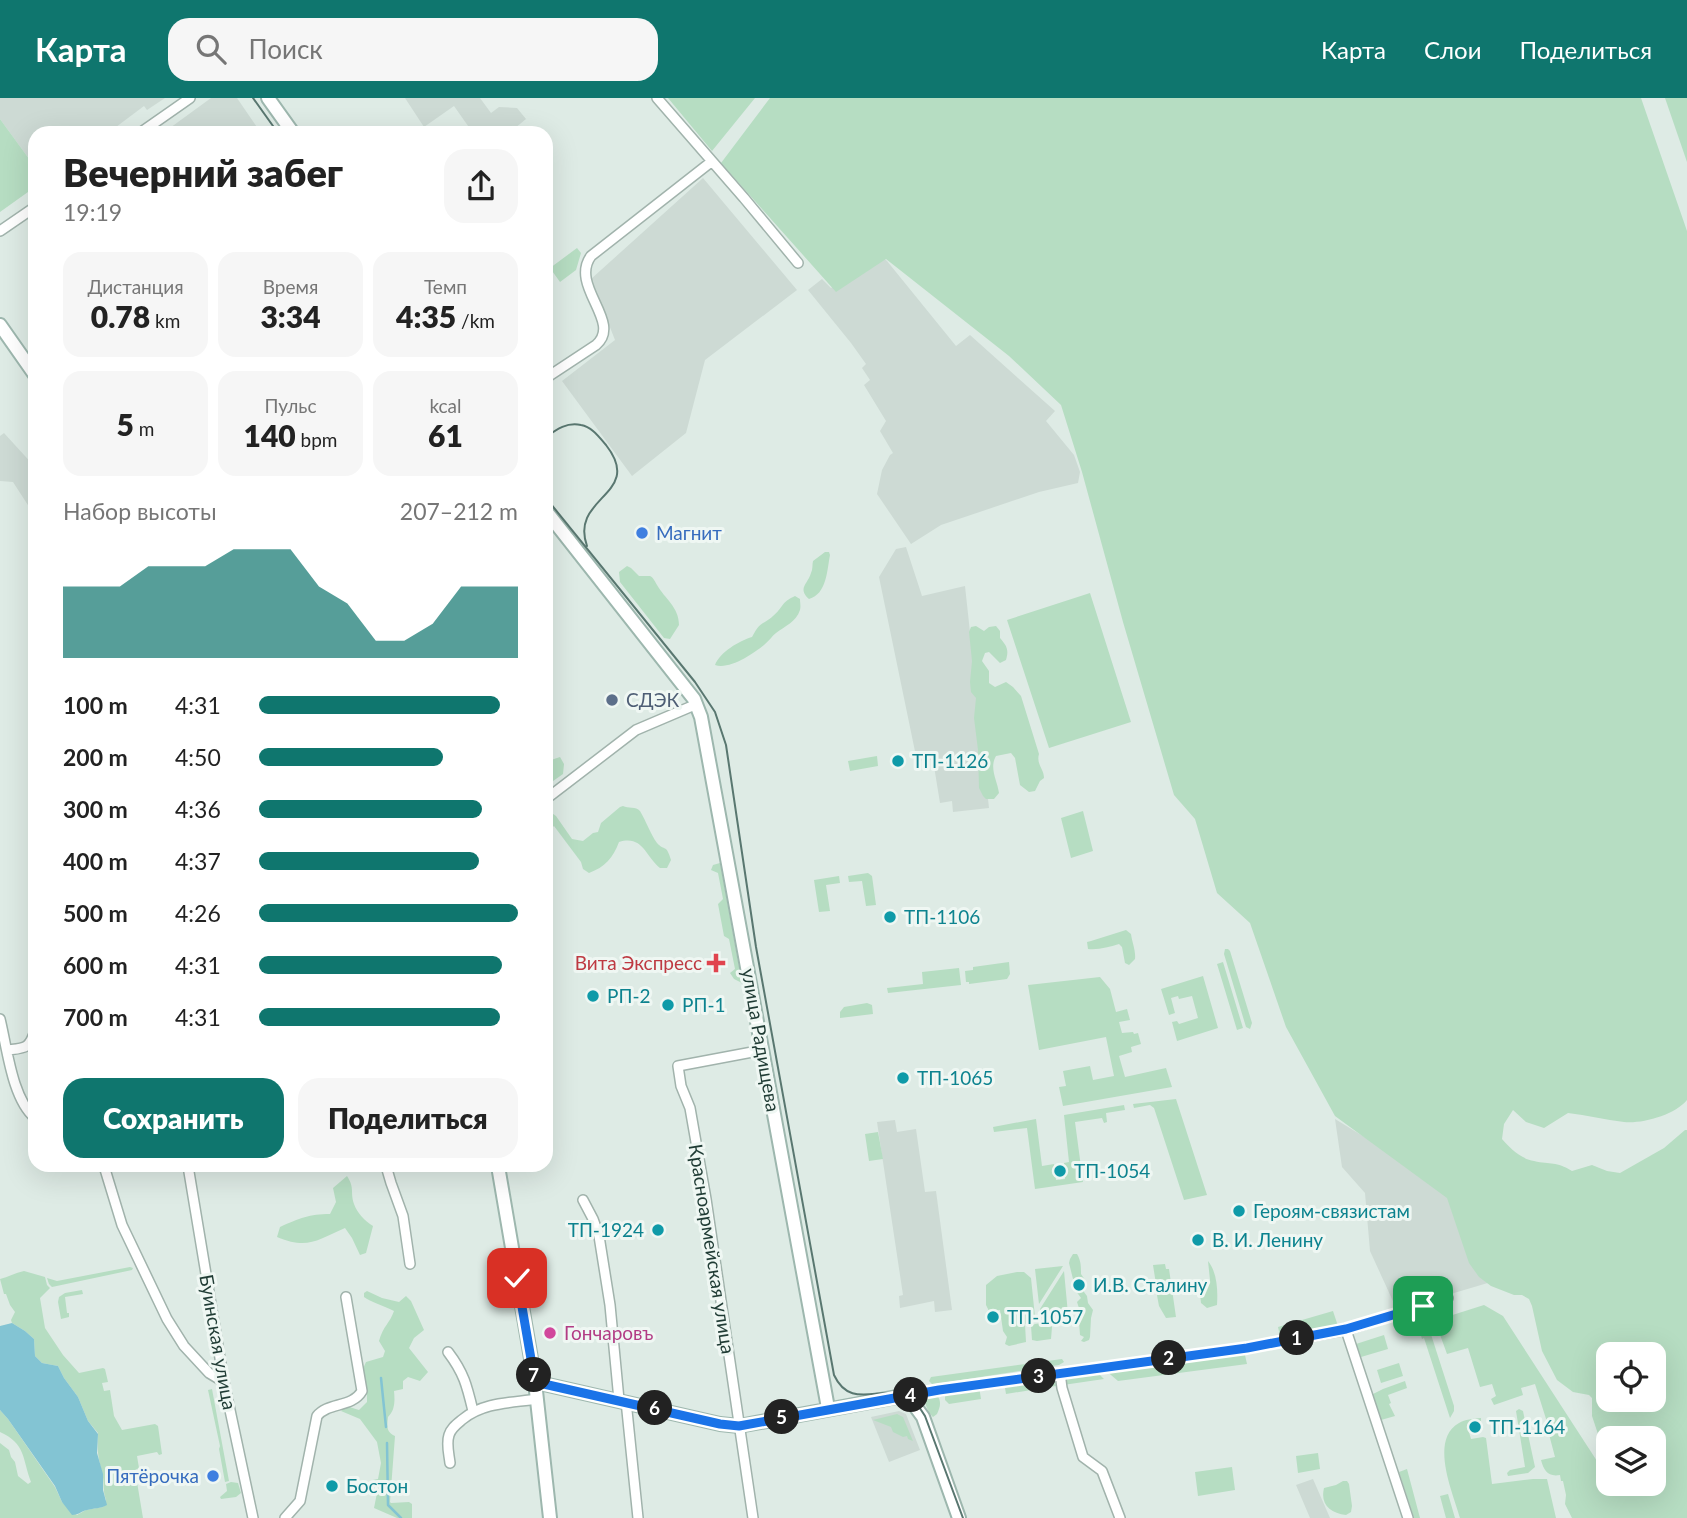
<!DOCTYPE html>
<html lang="ru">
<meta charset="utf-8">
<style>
body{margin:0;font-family:Lato,sans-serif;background:#f6f6f6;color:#222;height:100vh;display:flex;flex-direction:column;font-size:26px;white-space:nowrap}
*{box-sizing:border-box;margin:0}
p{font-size:23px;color:#767676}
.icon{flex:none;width:38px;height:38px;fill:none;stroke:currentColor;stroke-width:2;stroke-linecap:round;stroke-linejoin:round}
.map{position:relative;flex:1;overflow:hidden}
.side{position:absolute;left:28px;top:28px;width:525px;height:1046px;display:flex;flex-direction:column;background:#fff;border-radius:21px;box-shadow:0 7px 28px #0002}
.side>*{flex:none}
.tools{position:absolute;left:1596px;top:1244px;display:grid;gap:14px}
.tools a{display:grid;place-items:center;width:70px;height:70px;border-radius:14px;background:#fff;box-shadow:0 7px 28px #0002;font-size:35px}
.pin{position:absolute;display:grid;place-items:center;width:60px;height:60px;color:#fff;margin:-30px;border-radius:14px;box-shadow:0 4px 10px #0006}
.km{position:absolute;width:35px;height:35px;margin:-18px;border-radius:50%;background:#222;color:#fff;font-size:19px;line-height:35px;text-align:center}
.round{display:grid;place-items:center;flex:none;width:74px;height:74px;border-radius:21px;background:#f6f6f6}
.overview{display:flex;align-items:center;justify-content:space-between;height:119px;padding:0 35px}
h1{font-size:38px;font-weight:800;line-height:52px}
.stats{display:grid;grid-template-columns:repeat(3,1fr);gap:10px;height:119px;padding:7px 35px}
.stats div{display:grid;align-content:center;border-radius:18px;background:#f6f6f6;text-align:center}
.stats b{font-size:30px;font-weight:800}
.stats small{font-size:19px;font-weight:400}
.stats p{font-size:19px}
.chart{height:196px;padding:14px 35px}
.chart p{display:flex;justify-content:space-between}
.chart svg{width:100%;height:126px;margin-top:7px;fill:#0f766e;opacity:.7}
.cta{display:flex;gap:14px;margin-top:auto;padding:14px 35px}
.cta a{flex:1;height:80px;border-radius:21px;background:#0f766e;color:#fff;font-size:28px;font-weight:800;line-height:80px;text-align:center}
.cta a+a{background:#f6f6f6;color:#222}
ul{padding:0 35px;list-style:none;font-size:23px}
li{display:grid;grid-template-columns:112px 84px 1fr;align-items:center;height:52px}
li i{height:18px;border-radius:9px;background:#0f766e}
header{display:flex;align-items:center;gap:42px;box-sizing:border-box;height:98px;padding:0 35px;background:#0f766e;color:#fff}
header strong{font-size:33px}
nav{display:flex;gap:38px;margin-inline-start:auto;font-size:24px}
.search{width:490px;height:63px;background:#f6f6f6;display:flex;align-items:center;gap:18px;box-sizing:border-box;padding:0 24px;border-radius:21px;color:#767676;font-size:26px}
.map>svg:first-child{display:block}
</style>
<header>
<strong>Карта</strong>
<div class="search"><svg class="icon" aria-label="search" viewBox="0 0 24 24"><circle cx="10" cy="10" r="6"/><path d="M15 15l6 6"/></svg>Поиск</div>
<nav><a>Карта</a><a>Слои</a><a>Поделиться</a></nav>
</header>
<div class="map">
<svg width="1687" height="1420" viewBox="0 0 1687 1420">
<rect width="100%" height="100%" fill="#deebe5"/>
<!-- built -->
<path fill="#cddad4" d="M0 0H165L147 12 144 8 108 35H35V69L0 21Z
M211 0H237L261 35H163Z
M405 0H480L491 15 499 9 517 10 526 21 509 35H473L454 8 424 29Z
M703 80 797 192 705 262 686 335 632 378 562 283 615 242 591 181Z
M879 156 887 163 956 248 970 237 1055 313 1046 323 1074 357 1080 374 1078 385 1039 394 941 427 911 446 877 396 882 372 890 357 893 355 880 333 886 323 864 287 870 282 862 270 866 266 851 245 808 192 822 181 831 190Z
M4 335 35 369V418L13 384 0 383V338Z
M906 449 922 498 965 488 989 710 953 714 952 703 940 705 933 662 917 663 879 479 896 451Z
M1335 1021 1456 1095 1491 1184 1397 1212 1370 1153 1365 1095 1342 1069Z
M895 1022 897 1034 916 1031 925 1094 936 1093 952 1212 935 1214 934 1203 900 1210 899 1198 903 1197 877 1024Z
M899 1313 906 1316 920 1352 889 1364 871 1319Z
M1313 1381 1330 1420H1310L1296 1387Z"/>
<!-- green -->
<path fill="#b6ddc2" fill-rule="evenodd" d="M668 0H755L712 53Z
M770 0H1641L1687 133V1002C1675 1017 1642 1026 1624 1024 1605 1022 1587 1017 1568 1015L1544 1030 1526 1024 1513 1012 1504 1026 1502 1041C1510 1050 1521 1061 1534 1063 1551 1067 1556 1063 1572 1073L1592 1067 1607 1073 1620 1075 1664 1050 1685 1032H1687V1420H1572L1565 1406 1566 1397 1563 1383H1561L1560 1377C1548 1379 1544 1373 1541 1362L1555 1359 1546 1325 1547 1324 1535 1286 1521 1290 1523 1297 1494 1307 1491 1301 1496 1298 1492 1286 1480 1289 1468 1250 1447 1256 1439 1234 1440 1232 1446 1230 1443 1220 1484 1207 1503 1218 1608 1380V1386H1654V1340H1608V1366L1592 1318V1300L1589 1297 1573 1294 1557 1282 1542 1253 1532 1208 1529 1201 1522 1197H1514L1491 1188 1479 1179 1469 1165 1447 1100 1335 1018 1286 929 1250 825 1217 795 1195 721 1174 697 1123 524 1082 374 1061 307 1009 258 886 161 836 194 721 65ZM1608 1256H1654V1302H1608Z
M1665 0H1687V64Z
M0 21 35 69V89L0 114Z
M577 150 581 155 576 172 560 184 550 170Z
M825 454H829L830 457C827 472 827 496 809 501 797 490 808 486 811 475 813 471 812 467 813 463Z
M627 468 631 470 639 478C640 478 649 478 650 478 654 480 655 484 657 487 665 501 679 509 679 527L670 541 664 540 620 484 619 474Z
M1090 495 1131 624 1049 650 1007 522Z
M795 498 800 501C800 505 801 508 800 512 796 524 785 528 776 535 772 538 769 543 764 547 753 556 729 572 715 567 720 554 739 543 752 539 761 522 762 528 773 518 783 510 781 504 795 498Z
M976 528 984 533 989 529 996 528 1000 533V540C1007 548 1009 552 1006 562L1000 565 989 554 985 555 982 563 989 573V585L995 589 1006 584 1013 589 1021 598 1039 656C1036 666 1044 671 1044 680L1040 683 1035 693 1029 694 1020 687 1015 660 1011 655 996 658C989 670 997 682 999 695L994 701H986L983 698 979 690 978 652 974 620 976 600 971 594 970 584 972 563 969 534 971 529Z
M877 658 878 668 850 673 848 663Z
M560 659 564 666 563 676 546 688V668L551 662Z
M623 708C628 711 636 708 640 713 646 723 651 737 657 745 665 754 666 745 671 762L667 770H660C645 758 643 737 619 744 613 760 605 769 589 775L583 771 581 764 554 728 546 735V711L556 718 572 741 583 743 593 735 598 734 601 725 620 709Z
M1083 713 1093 753 1071 760 1061 720Z
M720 765 742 885 734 881 730 875 735 871 729 841 724 838 718 806 723 801 718 775 711 772 713 767Z
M868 775 872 778 876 807 866 808 862 783 849 784 848 778Z
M839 778 840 785 826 787 830 813 819 814 814 782Z
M1126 832 1131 836C1132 844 1136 853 1135 861L1129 867 1125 865 1122 849 1119 846C1109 849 1099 852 1088 851L1087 844 1091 843Z
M1225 851H1228L1230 853 1252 925 1250 931 1246 929 1224 856Z
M1009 864 1010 876 1007 881 969 886V884H966L965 873 973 872V869Z
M1223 864 1243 930 1237 932 1217 866Z
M959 870 961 887 888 895 887 890 923 886 922 874Z
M1203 878 1218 930 1177 943 1172 924 1177 923 1179 926 1198 920 1192 898 1179 901 1178 898 1171 900 1175 915 1169 917 1161 891Z
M1100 879 1110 891 1116 914 1127 911 1130 922 1119 924 1122 935 1133 934 1134 936 1138 935 1141 946 1131 949 1132 954 1119 958 1125 979 1166 970 1172 989 1063 1008 1059 989 1066 988 1063 973 1090 968 1093 982 1114 978 1106 939 1039 952 1028 887Z
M867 905 872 907 873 916 840 920V914L844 909Z
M1176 1001 1207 1097 1184 1102 1154 1010 1150 1007 1134 1010 1133 1006Z
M1124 1007 1125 1012 1106 1015 1107 1024 1104 1025 1102 1020 1075 1024 1083 1084 1035 1091 1027 1030 994 1034 993 1029 1036 1021 1042 1068 1054 1066 1056 1082 1065 1081 1064 1065 1069 1064 1064 1017Z
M878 1034 883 1061 869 1063 865 1036Z
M347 1078C355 1090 350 1094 354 1106 357 1115 365 1123 373 1128L366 1155 360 1157 352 1140 345 1130C317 1142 308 1152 277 1139L280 1129C300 1120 309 1116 330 1116L336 1104 333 1090Z
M1073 1156H1077C1081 1163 1081 1168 1081 1176L1085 1182 1084 1194 1087 1198 1088 1205 1093 1212 1091 1220 1090 1239 1089 1242 1084 1244 1081 1243 1084 1239 1080 1237 1079 1224 1077 1221 1080 1213 1077 1204 1081 1200 1076 1193 1069 1165 1070 1161Z
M1208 1163C1217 1174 1218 1192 1217 1207L1207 1210 1201 1205 1199 1187 1203 1182 1206 1183 1210 1182Z
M1165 1166 1166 1171H1169L1176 1219 1166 1220 1159 1208 1156 1192H1159L1158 1186H1156L1153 1167Z
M1063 1168 1039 1206 1035 1171Z
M130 1169 133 1170 132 1172 52 1189 49 1186 47 1180 57 1183Z
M24 1173 45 1179 47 1187 50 1190 40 1200 45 1230 63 1257 79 1275 103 1270 105 1271 108 1284 102 1285 104 1293 110 1292 114 1318 122 1332 155 1326 158 1328 162 1356 159 1357 157 1354 137 1358 139 1370 135 1372 143 1420H0V1345L9 1352 11 1359 15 1364 18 1378 28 1386 31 1384C22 1360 26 1346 0 1334V1312L8 1321 55 1389 62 1404 77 1417 86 1412 103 1409 106 1402C102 1390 105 1385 102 1375 98 1358 97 1353 98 1335L88 1323 78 1299 64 1280 58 1268 42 1265 35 1258 34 1241 25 1233 12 1225 11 1222 15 1214 10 1207 6 1196H4L0 1181C8 1179 15 1175 24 1173Z
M1064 1173 1068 1216 1041 1220 1040 1211Z
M1017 1174H1024L1031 1180 1035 1219V1223L1025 1226 1026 1244 1009 1248 1005 1246 1007 1239 1003 1233 1000 1212 989 1213 986 1207V1187L997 1178Z
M82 1192 83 1196 65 1199 67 1215H69V1219L61 1221 58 1204 59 1199 65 1195Z
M367 1193 382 1200 399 1204 406 1198 411 1203 424 1232 414 1240 409 1250 428 1274 420 1283 408 1279 403 1283V1291L394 1293C395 1303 395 1312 388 1319 387 1328 386 1334 395 1338L390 1404 391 1405 409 1404 412 1406V1420H397L374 1410 377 1395 372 1386 373 1382 378 1381 381 1365 377 1344 360 1321 341 1313 346 1308 359 1312 367 1304V1289L362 1273 366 1264 383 1259 385 1253 379 1243C383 1228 390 1225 394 1213 385 1208 370 1204 364 1199V1195Z
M1333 1213 1338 1228 1280 1238 1278 1229Z
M1049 1224 1052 1229 1051 1241 1037 1243 1032 1242 1031 1228 1035 1226Z
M1427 1224 1454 1308V1313L1450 1320 1424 1240 1422 1241 1420 1234 1423 1225Z
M1384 1237 1388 1251 1361 1259 1356 1246Z
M1240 1255 1245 1257 1247 1266 1118 1283 1104 1271Z
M1062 1261 1064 1264 1059 1267 935 1286H932L929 1283 931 1279Z
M1399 1265 1403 1278 1381 1285 1377 1272Z
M1095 1272 1104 1281 1063 1287 1065 1276Z
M1054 1278 1056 1288 1006 1296 1004 1284Z
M1405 1283 1407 1290 1388 1297 1391 1305 1389 1306 1395 1318 1381 1322 1373 1296 1383 1291Z
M979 1288 981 1301 949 1306 945 1302V1297L947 1293Z
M212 1291 229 1383 225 1384 219 1351 220 1348 208 1292Z
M937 1297C942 1304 940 1309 937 1316L933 1319C928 1314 923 1304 926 1298Z
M1519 1311 1523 1313 1524 1318 1535 1369 1528 1375 1508 1378 1507 1375 1510 1372 1525 1369 1516 1313Z
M897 1316 903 1319 913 1343 908 1341 907 1338 903 1339 893 1334 891 1329 873 1322Z
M1481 1320V1323L1467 1327 1471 1341 1483 1339 1486 1340 1492 1386 1533 1381H1547L1556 1420H1460C1453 1395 1429 1342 1459 1325 1465 1321 1473 1321 1481 1320Z
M1318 1355 1320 1371 1298 1375 1296 1358Z
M1232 1369 1235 1392 1198 1398 1195 1374Z
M1407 1371 1420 1420H1414L1399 1374Z
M1343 1383H1347L1349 1386 1352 1408 1351 1414 1346 1417C1330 1415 1320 1406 1324 1390L1336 1387Z
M231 1384 238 1385 241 1395 236 1399 221 1401 220 1399 227 1393 226 1386Z
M1448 1396 1455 1420H1446L1440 1398Z"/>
<!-- water -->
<path fill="#83c4d3" d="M12 1225 25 1233 34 1241 35 1258 42 1265 58 1268 64 1280 78 1299 88 1323 98 1336 97 1355 103 1376V1392L107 1407C100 1411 94 1410 87 1412 81 1413 79 1417 72 1417L62 1404 55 1388 8 1321 0 1312V1228Z"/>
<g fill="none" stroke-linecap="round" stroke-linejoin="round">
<!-- stream -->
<path stroke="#83c4d3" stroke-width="2.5" d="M381 1280 386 1329
M387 1345 388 1407 401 1420"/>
<!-- street casing -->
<g stroke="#a1b3ac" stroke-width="12">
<path id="street" d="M657 0 744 100 798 165
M140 35 190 0
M0 133 35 109
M546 280 596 247C623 224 569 188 591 158L711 64
M550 698 636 632 697 606
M0 921C7 949 12 1001 35 1020
M8 952C25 950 29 951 35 933
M104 1068 122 1127 167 1221 184 1248 209 1275 224 1284
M188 1068 224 1284 253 1420
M386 1068 391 1085 403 1118 410 1166
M583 1102 593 1121 599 1138 610 1207 619 1302
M1346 1232 1408 1420
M448 1254C464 1275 467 1288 473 1313
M1060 1275 1062 1290 1083 1359 1102 1373 1120 1420
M902 1298 1246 1250 1346 1232 1448 1200
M626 1303 638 1420
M450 1365C449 1356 446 1346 449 1337 451 1330 457 1326 463 1321 484 1304 511 1305 537 1301
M285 1420 300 1403 317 1318C328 1304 352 1310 362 1293L346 1199
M753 1420 706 1101 690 1010 681 988 678 968 763 952"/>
</g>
<!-- secondary casing -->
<g stroke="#9db7ae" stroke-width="16">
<path id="secondary" d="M268 0 293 35
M0 227 35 277
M546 413 694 601 701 619 828 1310
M498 1068 535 1284 550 1420
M535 1284 720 1326 739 1328 902 1298 912 1304 923 1319 959 1420"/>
</g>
<!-- street -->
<use href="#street" stroke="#fff" stroke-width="9"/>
<!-- secondary -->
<use href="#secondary" stroke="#fff" stroke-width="12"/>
<!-- tram -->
<path stroke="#597770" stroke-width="2" d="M253 0 278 35
M546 339C557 331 567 324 581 327 592 329 599 339 606 347 645 397 569 398 587 448
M546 400 695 584 715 614 726 647 756 849 834 1277C855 1322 897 1268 925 1318L963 1420"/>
</g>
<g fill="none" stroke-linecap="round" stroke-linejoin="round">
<!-- route casing -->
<g stroke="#fff" stroke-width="14">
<path id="route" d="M517 1180 535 1284 720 1326 739 1328 939 1292 1247 1250 1346 1231 1423 1208"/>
</g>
<!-- route -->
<use href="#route" stroke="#1a73e8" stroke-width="9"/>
</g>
<!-- markers -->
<g fill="#3f7fe0" stroke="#eff7f3" stroke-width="2.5">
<circle cx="642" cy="435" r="7"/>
<circle cx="213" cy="1378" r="7"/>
</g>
<circle fill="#5c6f8a" stroke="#eff7f3" stroke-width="2.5" cx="612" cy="602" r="7"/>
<g fill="#0f9aa8" stroke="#eff7f3" stroke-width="2.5">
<circle cx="898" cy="663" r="7"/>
<circle cx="890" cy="819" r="7"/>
<circle cx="593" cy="898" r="7"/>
<circle cx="668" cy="907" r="7"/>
<circle cx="903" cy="980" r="7"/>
<circle cx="1060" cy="1073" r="7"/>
<circle cx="1239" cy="1113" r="7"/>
<circle cx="658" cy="1132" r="7"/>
<circle cx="1198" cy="1142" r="7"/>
<circle cx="1079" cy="1187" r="7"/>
<circle cx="993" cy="1219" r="7"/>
<circle cx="1475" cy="1329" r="7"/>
<circle cx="332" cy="1388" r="7"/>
</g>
<path fill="#e0444e" stroke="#eff7f3" stroke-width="2.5" d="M712.5 854.5h7v7h7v7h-7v7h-7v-7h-7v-7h7z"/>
<circle fill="#d1479c" stroke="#eff7f3" stroke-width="2.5" cx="550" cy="1235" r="7"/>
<g text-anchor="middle" stroke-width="6" stroke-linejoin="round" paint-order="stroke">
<!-- shop labels -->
<g font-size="19" fill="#366cbe" stroke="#eff7f3" text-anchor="start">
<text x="656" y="442">Магнит</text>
<text x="199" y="1385" text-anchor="end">Пятёрочка</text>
</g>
<!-- service labels -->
<g font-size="19" fill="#4e5e75" stroke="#eff7f3" text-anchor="start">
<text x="626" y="609">СДЭК</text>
</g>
<!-- culture labels -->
<g font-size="19" fill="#0d838f" stroke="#eff7f3" text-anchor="start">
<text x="912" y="670">ТП-1126</text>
<text x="904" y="826">ТП-1106</text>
<text x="607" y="905">РП-2</text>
<text x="682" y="914">РП-1</text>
<text x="917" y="987">ТП-1065</text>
<text x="1074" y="1080">ТП-1054</text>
<text x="1253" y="1120">Героям-связистам</text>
<text x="644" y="1139" text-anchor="end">ТП-1924</text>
<text x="1212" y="1149">В. И. Ленину</text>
<text x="1093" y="1194">И.В. Сталину</text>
<text x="1007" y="1226">ТП-1057</text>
<text x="1489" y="1336">ТП-1164</text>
<text x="346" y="1395">Бостон</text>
</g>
<!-- health labels -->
<g font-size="19" fill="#be3a42" stroke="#eff7f3" text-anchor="end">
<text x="702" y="872">Вита Экспресс</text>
</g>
<!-- street labels -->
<g font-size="19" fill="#1f3b34" stroke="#eff7f3">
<text transform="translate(761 942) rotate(80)" y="7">улица Радищева</text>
<text transform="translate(712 1151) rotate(81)" y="7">Красноармейская улица</text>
<text transform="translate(218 1244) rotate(80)" y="7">Буинская улица</text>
</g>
<!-- hotel labels -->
<g font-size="19" fill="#b23c85" stroke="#eff7f3" text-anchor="start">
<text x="564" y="1242">Гончаровъ</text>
</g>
</g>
</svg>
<div class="tools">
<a><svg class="icon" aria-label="locate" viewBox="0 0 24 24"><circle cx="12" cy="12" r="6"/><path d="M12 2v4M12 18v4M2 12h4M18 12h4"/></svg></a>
<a><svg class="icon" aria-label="layers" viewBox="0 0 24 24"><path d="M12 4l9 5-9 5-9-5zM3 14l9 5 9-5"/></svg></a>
</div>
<div class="pin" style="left:1423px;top:1208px;background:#1e9e55"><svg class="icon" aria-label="arrive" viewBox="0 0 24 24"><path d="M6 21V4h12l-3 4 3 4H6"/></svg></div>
<div class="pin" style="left:517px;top:1180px;background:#d93025"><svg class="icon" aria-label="check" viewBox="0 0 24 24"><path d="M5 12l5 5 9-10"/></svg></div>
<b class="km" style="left:1297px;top:1240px">1</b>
<b class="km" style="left:1169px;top:1260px">2</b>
<b class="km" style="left:1039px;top:1278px">3</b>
<b class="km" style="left:911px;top:1297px">4</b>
<b class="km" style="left:782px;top:1319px">5</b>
<b class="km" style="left:655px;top:1310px">6</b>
<b class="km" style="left:534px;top:1277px">7</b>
<section class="side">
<div class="overview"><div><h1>Вечерний забег</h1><p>19:19</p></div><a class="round"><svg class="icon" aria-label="share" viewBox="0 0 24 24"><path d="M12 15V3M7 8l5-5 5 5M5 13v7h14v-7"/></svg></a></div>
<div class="stats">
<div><p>Дистанция</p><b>0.78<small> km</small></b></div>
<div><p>Время</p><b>3:34</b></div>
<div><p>Темп</p><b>4:35<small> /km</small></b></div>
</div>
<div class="stats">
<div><b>5<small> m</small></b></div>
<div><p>Пульс</p><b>140<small> bpm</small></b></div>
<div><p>kcal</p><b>61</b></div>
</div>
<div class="chart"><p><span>Набор высоты</span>207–212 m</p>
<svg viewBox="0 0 160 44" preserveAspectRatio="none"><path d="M0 44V19L10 19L20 19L30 12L40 12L50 12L60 6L70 6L80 6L90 19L100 25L110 38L120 38L130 32L140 19L150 19L160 19V44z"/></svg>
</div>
<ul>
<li><b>100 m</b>4:31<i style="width:93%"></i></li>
<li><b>200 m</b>4:50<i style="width:71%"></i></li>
<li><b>300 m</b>4:36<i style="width:86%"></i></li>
<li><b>400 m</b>4:37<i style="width:85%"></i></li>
<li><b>500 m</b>4:26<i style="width:100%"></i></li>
<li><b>600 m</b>4:31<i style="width:94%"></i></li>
<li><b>700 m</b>4:31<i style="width:93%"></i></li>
</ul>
<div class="cta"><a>Сохранить</a><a>Поделиться</a></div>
</section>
</div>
